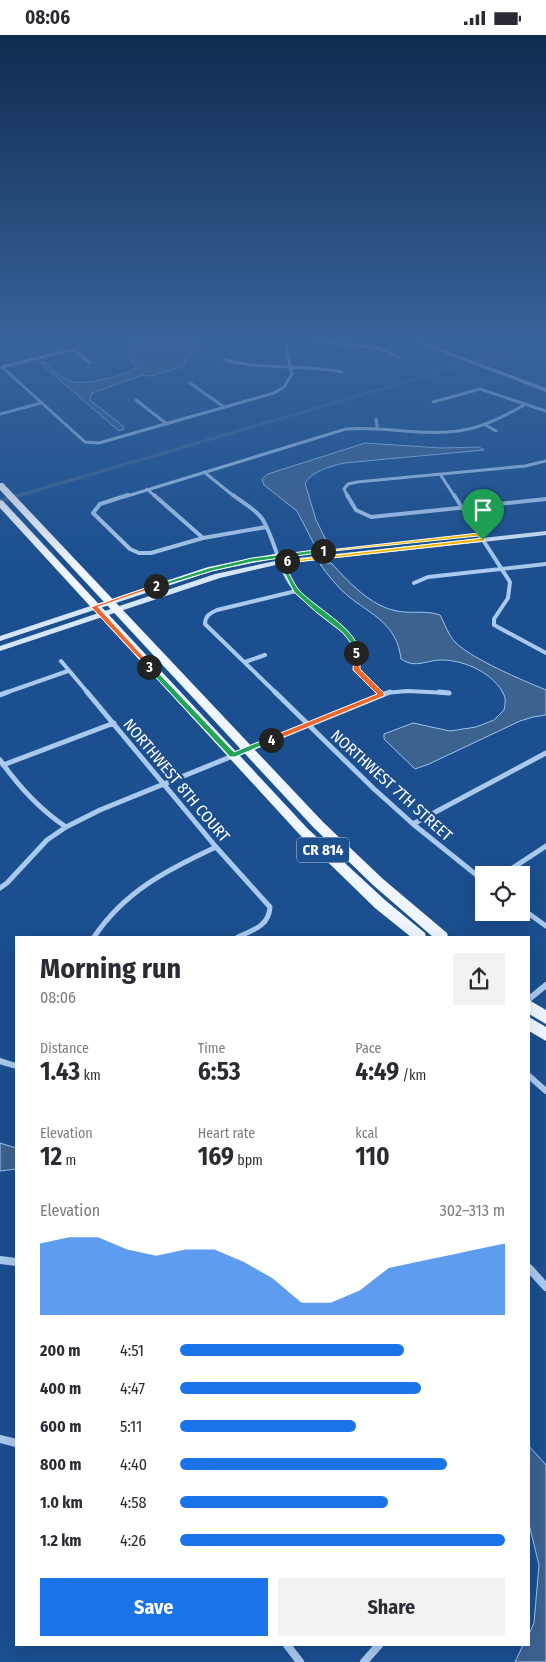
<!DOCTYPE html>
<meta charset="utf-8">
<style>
body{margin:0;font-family:"Fira Sans Condensed",sans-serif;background:#f2f2f3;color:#2b2b33;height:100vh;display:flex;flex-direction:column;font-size:19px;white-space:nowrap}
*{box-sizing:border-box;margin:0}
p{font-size:16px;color:#7c7c81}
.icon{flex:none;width:28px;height:28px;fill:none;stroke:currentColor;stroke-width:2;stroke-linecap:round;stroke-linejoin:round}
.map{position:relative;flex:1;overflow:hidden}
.details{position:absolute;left:15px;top:901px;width:515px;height:710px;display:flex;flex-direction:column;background:#fff;border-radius:0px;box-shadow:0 5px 20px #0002}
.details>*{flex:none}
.fabs{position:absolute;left:475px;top:831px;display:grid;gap:10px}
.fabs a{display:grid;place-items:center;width:55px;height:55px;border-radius:0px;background:#fff;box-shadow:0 5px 20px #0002;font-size:25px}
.pin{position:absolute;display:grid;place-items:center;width:42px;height:42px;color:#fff;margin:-51px -21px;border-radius:50% 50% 50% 0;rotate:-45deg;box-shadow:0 0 5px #0007}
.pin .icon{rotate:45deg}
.km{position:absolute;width:25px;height:25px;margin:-12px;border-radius:50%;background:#222;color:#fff;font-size:14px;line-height:25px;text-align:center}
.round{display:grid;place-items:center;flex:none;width:52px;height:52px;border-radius:0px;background:#f2f2f3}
.overview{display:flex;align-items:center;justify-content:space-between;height:85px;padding:0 25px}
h1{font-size:28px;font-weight:700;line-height:38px}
.stats{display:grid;grid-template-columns:repeat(3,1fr);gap:8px;height:85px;padding:5px 25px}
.stats div{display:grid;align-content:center}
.stats b{font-size:25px;font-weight:700}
.stats small{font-size:14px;font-weight:400}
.stats p{font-size:14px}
.chart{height:140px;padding:10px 25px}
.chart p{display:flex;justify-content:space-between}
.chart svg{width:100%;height:90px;margin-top:5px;fill:#1a73e8;opacity:.7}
.cta{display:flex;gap:10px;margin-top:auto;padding:10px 25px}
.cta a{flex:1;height:58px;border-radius:0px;background:#1a73e8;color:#fff;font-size:20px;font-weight:700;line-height:58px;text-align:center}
.cta a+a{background:#f2f2f3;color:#2b2b33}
ul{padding:0 25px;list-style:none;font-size:16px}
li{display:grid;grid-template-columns:80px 60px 1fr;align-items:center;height:38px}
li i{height:12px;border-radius:6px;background:#1a73e8}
.status{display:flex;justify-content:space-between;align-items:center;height:35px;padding:0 25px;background:#fff;direction:ltr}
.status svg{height:14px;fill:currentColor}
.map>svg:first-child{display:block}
</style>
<div class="status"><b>08:06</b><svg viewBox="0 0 49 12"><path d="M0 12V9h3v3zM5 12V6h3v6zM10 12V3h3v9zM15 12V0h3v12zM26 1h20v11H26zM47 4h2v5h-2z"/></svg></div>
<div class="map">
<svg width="546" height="1627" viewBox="0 0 546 1627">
<rect width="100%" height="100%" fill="#1b4f8f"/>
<!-- water -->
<path fill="#3c6290" stroke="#9cc4f0" d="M132 306H197L207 310 187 320 185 329 181 332 151 341 143 340 92 358 90 365 123 391 124 394 119 396 40 328 45 327C52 334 60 343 70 346 83 351 126 341 137 332 128 323 126 317 132 306Z
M365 408 441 413 479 412 484 415 344 428C329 432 314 435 305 448L316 485 327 507 314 509 297 476 264 450 262 444 268 439Z
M331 528C349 547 370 571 397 576 412 579 426 575 440 580 445 589 448 600 456 608 474 625 522 645 546 655V680L533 682 520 686 429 729 415 734 384 704V699L413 688 450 696 476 692 494 685 504 675C505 670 506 664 504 660 494 638 464 625 442 625 426 625 416 634 401 624 397 589 372 580 348 561 337 552 328 540 320 529Z
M0 1108 16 1113V1134L0 1136Z
M529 1411 546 1430V1627H515L523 1610H529V1599L534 1588 539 1530 529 1489Z"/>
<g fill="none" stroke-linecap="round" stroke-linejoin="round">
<!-- canal -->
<path fill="#3c6290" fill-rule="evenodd" d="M541 306H546V307L0 468V464Z"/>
<!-- minor-far4 -->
<path stroke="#a9c9ee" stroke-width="3" d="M317 306 378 313 398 322
M225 325C264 335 303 329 342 337
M90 328 76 317 70 315 2 332 85 407 99 408 274 358 284 352 292 339 286 313 289 306
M190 348 224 372
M136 365 167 389
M433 367 480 354 546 376
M0 379 41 368
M376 384 377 391
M484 389 496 396
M204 437 235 462
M440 439 455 462
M147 454 156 462
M124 462 346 394C383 391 421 401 458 396 482 393 505 381 526 369
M348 462 344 454 348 449 357 447 525 431 546 426"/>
<!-- minor-far3 -->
<path stroke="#a9c9ee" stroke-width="4" d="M128 460 100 469 93 478 130 514 139 518H151L203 503 266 492
M154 460 203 503
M233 460C242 467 257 475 263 485 276 507 279 538 297 557 313 574 339 585 352 605 357 614 356 625 356 635L381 658
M347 460 356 475 371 482 546 464
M454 460 510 547 508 563 494 584V590L546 618
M414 548 428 542 546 529
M61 626 88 658
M245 627 265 620
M5 658 68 636
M276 658 205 589C205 581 210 578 217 575L296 556
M385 658 407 656 449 658"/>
<!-- minor-far2 -->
<path stroke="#a9c9ee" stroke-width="5" d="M87 657 216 812 270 872C269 891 253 895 238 902
M275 657 373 753 413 789 484 846
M380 657 382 659
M439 657 449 658
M0 660 8 657
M0 725C19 752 39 774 66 792
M3 730 114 688
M413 789 546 718
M502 840 546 811
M0 853 7 848 47 805 66 792 100 775 390 657
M521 873 546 891
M94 902C125 856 167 835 216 812"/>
<!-- minor-far1 -->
<path stroke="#a9c9ee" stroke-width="6" d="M529 964 546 950
M0 1026 16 1031
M529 1041 546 1056"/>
<!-- minor -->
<path stroke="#a9c9ee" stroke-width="8" d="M0 1225 16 1227
M529 1233 546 1252
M0 1404 16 1408
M287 1610 300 1627
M364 1627 379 1610"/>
<!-- tertiary -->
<path fill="#a9c9ee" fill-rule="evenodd" d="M413 306H419L546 353V357Z"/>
<!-- secondary -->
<path fill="#d6e6fa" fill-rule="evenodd" d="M546 496V500L280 529 220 543 0 616V611L215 539 280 525Z
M279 518 283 520 282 522 213 536 0 606V601L208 532Z"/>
<!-- primary -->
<path fill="#f0f6ff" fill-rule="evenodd" d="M0 448H3L323 787 383 844 447 898 448 902H433L374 851 314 793 0 455Z
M0 465 3 466 308 794 385 865 425 898 426 902H411L375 873 300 800 0 473Z
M529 965 546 975V989L529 979Z
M529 982 546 992V1006L529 996Z"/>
</g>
<!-- sky -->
<linearGradient id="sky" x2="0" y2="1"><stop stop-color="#0f2b4f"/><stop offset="0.57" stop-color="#39639b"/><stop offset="1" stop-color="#39639b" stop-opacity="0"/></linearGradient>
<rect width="546" height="534" fill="url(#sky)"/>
<!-- split-1 -->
<path fill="#f5b400" stroke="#fff" d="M479 498 485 506H481L478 501 323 517 320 516Z"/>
<!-- split-2 -->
<path fill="#22a559" stroke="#fff" d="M323 514 325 517 252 527 212 536 156 553 153 551 209 533 252 523Z"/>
<!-- split-3 -->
<path fill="#f0652b" stroke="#fff" d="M154 550 159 551 98 572 151 630 152 632 149 634 91 572Z"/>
<!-- split-4 -->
<path fill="#22a559" stroke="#fff" d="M147 630H151L234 717 268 703 275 705 235 722H230L147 633Z"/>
<!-- split-5 -->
<path fill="#f0652b" stroke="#fff" d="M354 616 360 618V634L384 658V661L274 706H268V703L377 659 353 635Z"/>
<!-- split-6 -->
<path fill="#22a559" stroke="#fff" d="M278 525H289V527L284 528C289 537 293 548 299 555 314 572 361 596 359 619H354L350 607 343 598 316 577 294 557Z"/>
<!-- split-7 -->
<path fill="#f5b400" stroke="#fff" d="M483 503 485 506 287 528 284 526Z"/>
<g text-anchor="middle" stroke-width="5" stroke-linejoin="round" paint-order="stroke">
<!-- shield labels -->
<rect fill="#1b4f8f" stroke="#bbcadd" stroke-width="1" x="297" y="802.5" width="52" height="25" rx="4"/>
<g font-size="15" font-weight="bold" fill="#fff">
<text x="323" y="820">CR 814</text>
</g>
<!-- street labels -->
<g font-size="16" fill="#fff" stroke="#1b4f8f">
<text transform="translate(177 745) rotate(50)" y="6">NORTHWEST 8TH COURT</text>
<text transform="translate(392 750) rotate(42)" y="6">NORTHWEST 7TH STREET</text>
</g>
</g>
</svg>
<div class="fabs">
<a><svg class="icon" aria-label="locate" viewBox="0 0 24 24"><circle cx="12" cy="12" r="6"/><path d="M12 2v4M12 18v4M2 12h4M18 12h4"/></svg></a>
</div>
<div class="pin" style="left:483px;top:505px;background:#1e9e55"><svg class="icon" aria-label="arrive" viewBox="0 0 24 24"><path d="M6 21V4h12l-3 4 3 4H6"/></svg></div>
<b class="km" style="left:323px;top:516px">1</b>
<b class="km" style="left:156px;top:551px">2</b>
<b class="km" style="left:149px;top:632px">3</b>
<b class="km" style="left:271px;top:705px">4</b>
<b class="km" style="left:356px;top:618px">5</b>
<b class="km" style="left:287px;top:526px">6</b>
<section class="details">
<div class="overview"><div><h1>Morning run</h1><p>08:06</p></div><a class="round"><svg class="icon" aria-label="share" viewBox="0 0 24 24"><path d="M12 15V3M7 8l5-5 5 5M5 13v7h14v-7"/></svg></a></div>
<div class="stats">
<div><p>Distance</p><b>1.43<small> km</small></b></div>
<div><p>Time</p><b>6:53</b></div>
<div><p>Pace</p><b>4:49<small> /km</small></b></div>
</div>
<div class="stats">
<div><p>Elevation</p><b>12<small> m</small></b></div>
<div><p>Heart rate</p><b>169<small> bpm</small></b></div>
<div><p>kcal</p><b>110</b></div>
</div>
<div class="chart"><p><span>Elevation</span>302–313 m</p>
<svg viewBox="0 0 160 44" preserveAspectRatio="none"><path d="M0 44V9L10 6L20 6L30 12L40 15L50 12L60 12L70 18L80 26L90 38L100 38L110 32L120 21L130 18L140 15L150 12L160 9V44z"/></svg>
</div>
<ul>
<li><b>200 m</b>4:51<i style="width:69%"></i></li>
<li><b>400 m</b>4:47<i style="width:74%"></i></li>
<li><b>600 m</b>5:11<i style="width:54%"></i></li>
<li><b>800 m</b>4:40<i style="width:82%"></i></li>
<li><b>1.0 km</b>4:58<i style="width:64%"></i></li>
<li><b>1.2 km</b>4:26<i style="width:100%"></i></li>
</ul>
<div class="cta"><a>Save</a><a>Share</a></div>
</section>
</div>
